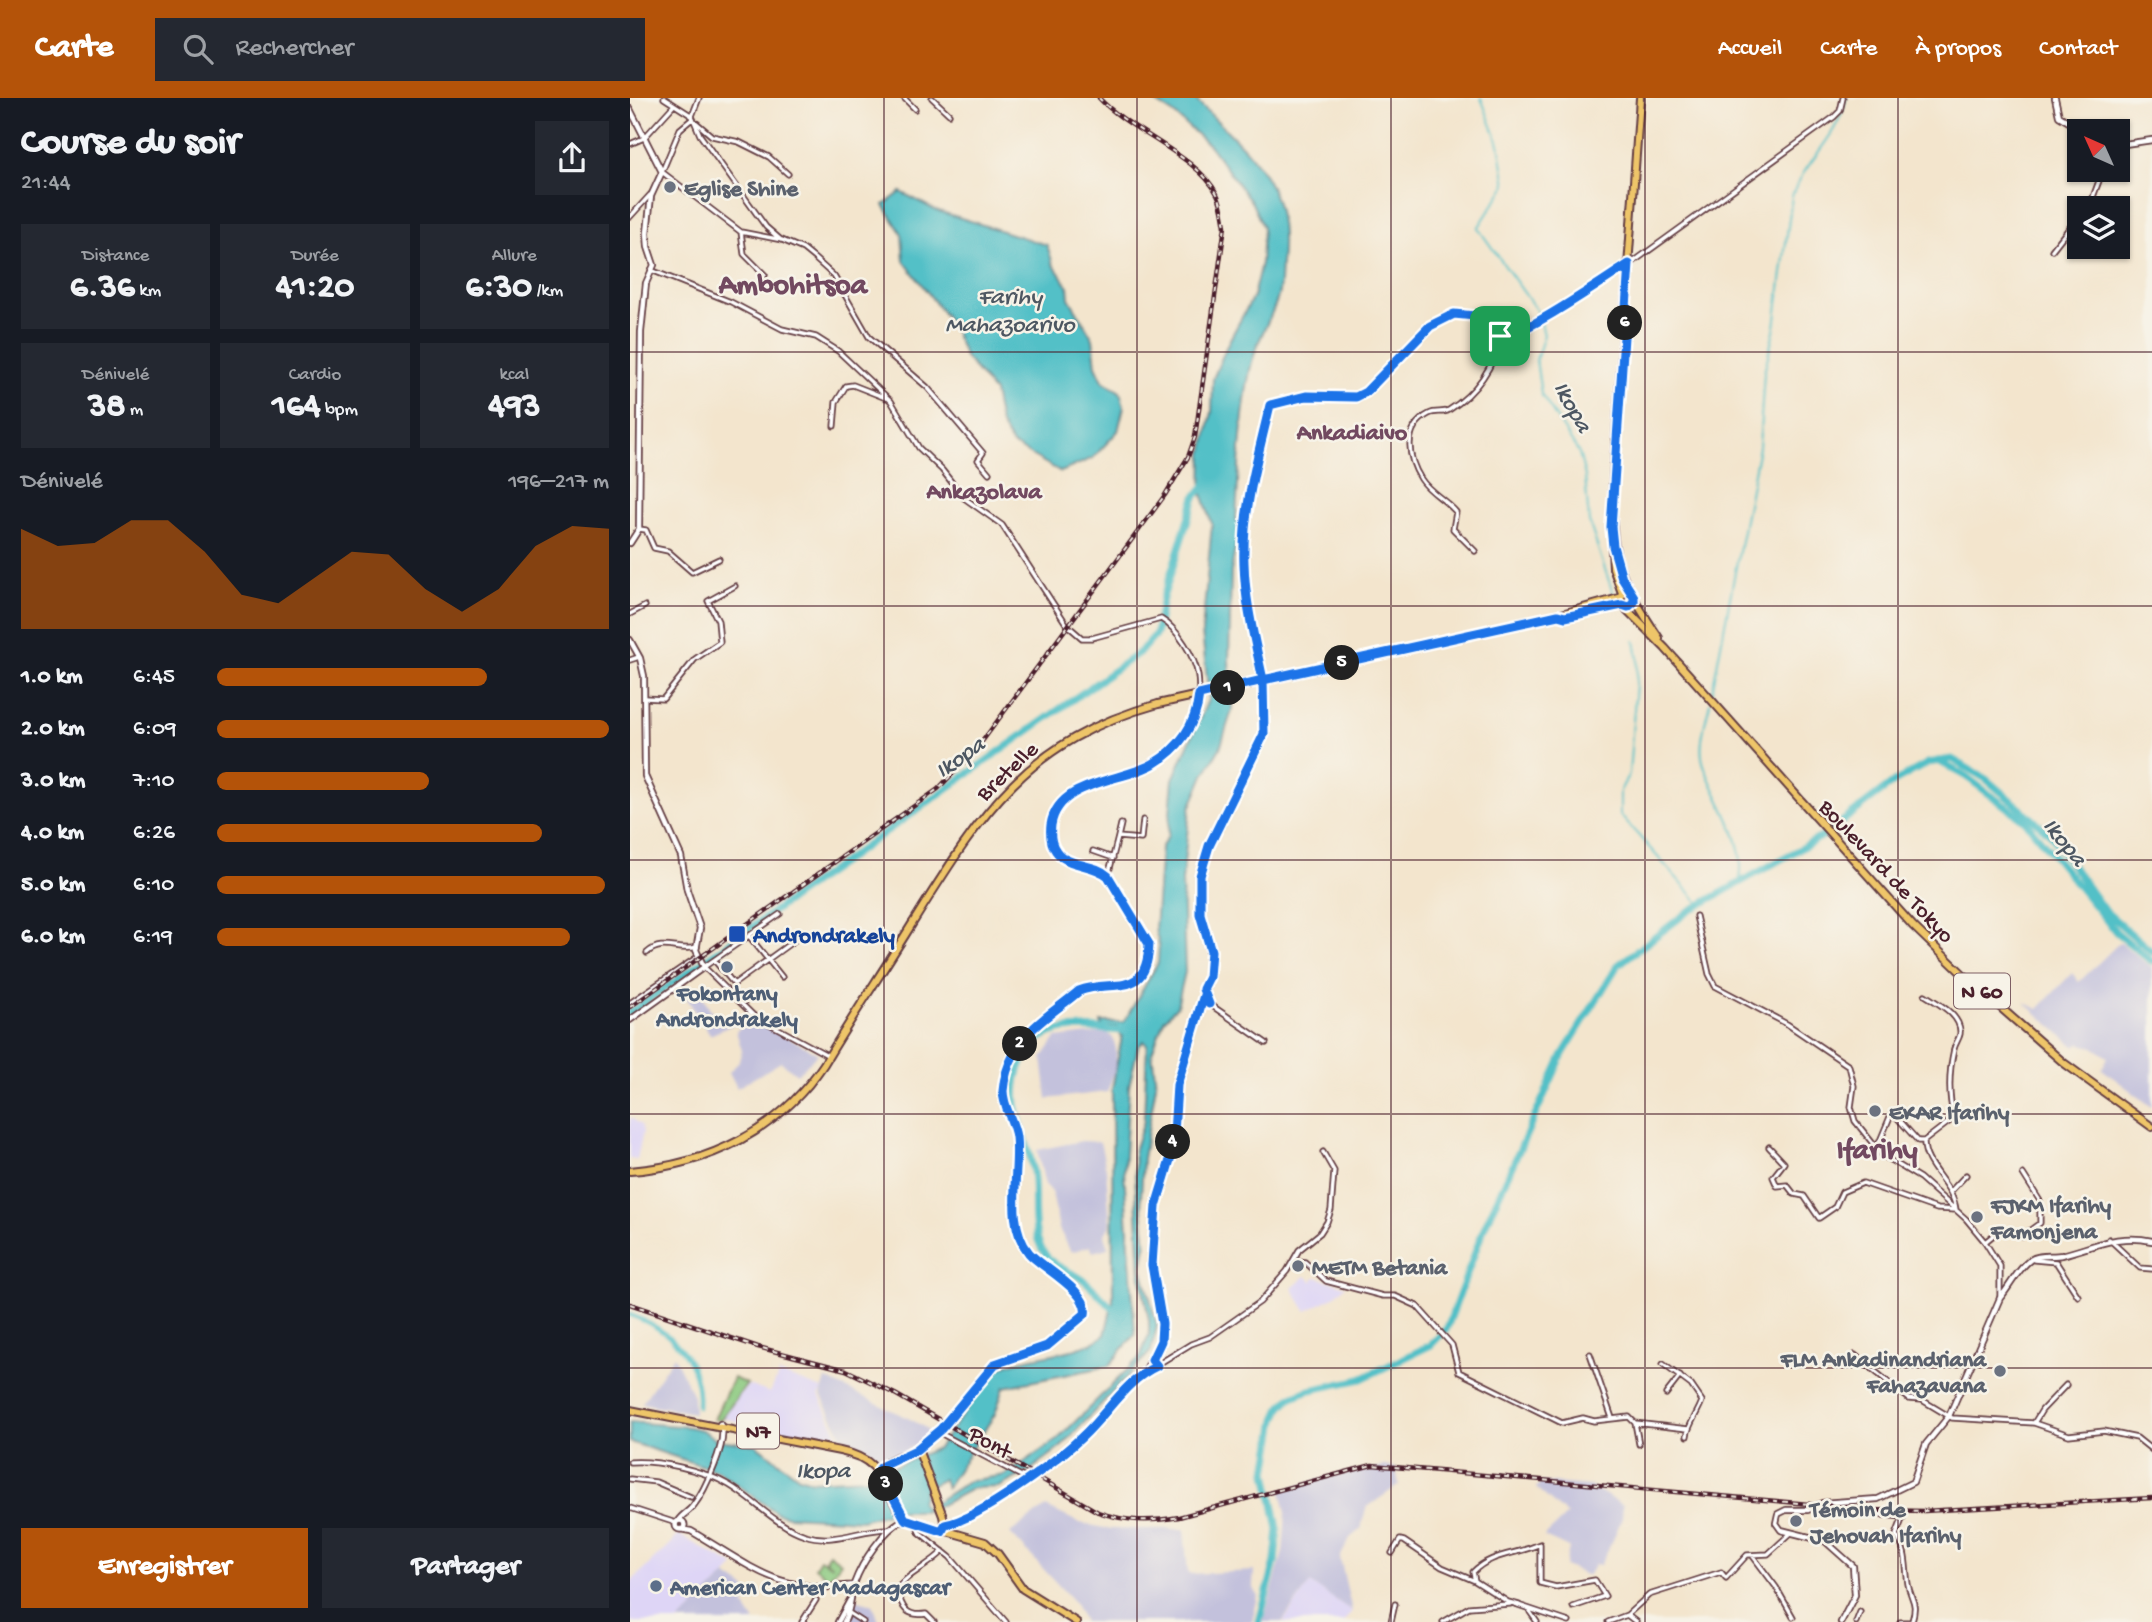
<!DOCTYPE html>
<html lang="fr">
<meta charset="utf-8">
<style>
body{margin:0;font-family:"Gochi Hand",sans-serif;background:#242831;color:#f1f3f6;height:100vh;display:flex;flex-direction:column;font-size:26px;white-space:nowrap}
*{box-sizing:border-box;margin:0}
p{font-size:23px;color:#9ea1a6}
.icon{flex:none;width:38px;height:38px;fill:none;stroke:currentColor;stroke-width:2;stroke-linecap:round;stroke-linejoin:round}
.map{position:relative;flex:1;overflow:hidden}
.side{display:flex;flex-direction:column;background:#171b24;width:630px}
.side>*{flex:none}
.needle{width:46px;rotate:315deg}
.fabs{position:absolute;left:1437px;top:21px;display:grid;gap:14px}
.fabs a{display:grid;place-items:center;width:63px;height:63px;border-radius:0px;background:#171b24;box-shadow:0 2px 5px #0004;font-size:35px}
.pin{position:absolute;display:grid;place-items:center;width:60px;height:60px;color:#fff;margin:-30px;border-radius:14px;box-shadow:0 4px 10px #0006}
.km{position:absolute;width:35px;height:35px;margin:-18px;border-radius:50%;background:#222;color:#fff;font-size:19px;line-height:35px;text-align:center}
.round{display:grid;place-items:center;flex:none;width:74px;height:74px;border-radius:0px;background:#242831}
.summary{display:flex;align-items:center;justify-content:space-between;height:119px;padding:0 21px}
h1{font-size:38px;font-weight:700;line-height:52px}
.figures{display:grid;grid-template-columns:repeat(3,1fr);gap:10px;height:119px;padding:7px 21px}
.figures div{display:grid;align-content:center;border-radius:0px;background:#242831;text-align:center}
.figures b{font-size:35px;font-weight:700}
.figures small{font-size:19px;font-weight:400}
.figures p{font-size:19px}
.chart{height:196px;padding:14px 21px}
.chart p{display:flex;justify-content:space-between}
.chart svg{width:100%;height:126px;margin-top:7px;fill:#b45309;opacity:.7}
.button{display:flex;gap:14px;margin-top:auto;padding:14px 21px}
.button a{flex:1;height:80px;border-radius:0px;background:#b45309;color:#fff;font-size:28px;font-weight:700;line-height:80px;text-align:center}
.button a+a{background:#242831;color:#f1f3f6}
ul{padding:0 21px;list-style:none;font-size:23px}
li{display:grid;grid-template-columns:112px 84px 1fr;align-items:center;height:52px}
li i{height:18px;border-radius:9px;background:#b45309}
header{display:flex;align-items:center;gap:42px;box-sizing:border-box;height:98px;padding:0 35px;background:#b45309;color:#fff}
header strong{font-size:33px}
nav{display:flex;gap:38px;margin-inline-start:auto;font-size:24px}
.search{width:490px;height:63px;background:#242831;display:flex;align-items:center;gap:18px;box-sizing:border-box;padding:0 24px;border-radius:0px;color:#9ea1a6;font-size:26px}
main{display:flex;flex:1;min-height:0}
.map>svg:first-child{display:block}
</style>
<header>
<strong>Carte</strong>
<div class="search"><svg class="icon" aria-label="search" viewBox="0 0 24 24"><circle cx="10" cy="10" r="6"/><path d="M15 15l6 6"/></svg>Rechercher</div>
<nav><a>Accueil</a><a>Carte</a><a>À propos</a><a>Contact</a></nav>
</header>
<main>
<section class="side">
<div class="summary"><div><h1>Course du soir</h1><p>21:44</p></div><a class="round"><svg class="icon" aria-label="share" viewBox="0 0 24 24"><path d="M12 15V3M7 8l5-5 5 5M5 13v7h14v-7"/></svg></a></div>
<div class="figures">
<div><p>Distance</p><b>6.36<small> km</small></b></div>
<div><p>Durée</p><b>41:20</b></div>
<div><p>Allure</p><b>6:30<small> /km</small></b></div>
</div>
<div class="figures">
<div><p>Dénivelé</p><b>38<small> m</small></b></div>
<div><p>Cardio</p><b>164<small> bpm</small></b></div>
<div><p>kcal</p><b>493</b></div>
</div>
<div class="chart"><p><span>Dénivelé</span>196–217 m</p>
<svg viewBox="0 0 160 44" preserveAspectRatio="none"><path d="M0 44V9L10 15L20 14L30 6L40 6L50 17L60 32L70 35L80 26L90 17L100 18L110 30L120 38L130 30L140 15L150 8L160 9V44z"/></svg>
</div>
<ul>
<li><b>1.0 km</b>6:45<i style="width:69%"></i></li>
<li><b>2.0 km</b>6:09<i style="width:100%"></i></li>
<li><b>3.0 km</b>7:10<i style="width:54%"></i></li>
<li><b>4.0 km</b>6:26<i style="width:83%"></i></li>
<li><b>5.0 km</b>6:10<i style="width:99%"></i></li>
<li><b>6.0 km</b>6:19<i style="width:90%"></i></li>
</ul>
<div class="button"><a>Enregistrer</a><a>Partager</a></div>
</section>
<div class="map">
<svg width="1522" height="1524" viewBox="0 0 1522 1524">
<rect width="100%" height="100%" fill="#f7f3e8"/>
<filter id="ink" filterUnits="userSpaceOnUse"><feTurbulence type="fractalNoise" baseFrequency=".0143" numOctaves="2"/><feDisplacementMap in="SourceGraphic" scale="14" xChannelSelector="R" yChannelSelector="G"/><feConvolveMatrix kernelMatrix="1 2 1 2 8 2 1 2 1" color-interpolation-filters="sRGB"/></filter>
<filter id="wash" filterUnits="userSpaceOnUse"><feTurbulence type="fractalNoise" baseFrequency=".00686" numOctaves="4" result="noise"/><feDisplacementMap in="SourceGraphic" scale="28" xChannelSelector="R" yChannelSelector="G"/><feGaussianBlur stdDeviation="1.57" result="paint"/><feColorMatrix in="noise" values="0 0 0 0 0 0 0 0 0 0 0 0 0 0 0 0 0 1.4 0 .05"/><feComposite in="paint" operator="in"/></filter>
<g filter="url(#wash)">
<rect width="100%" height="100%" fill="#f3e5cd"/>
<!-- built -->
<path fill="#ded5f6" d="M0 1019 11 1027 13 1034 7 1062 0 1061Z
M676 1178 682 1184 686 1179 716 1188 702 1200 676 1213 662 1190Z
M149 1275 192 1291 189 1297 212 1345 92 1320 118 1287 140 1295Z
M49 1437 105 1468 49 1524H0V1485Z
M680 1485 722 1513 714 1524H653Z"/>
<!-- industrial -->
<path fill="#c3c1dc" d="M1490 844 1522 870V1009L1472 971 1478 959 1463 949 1450 946 1445 949 1394 904 1408 911 1442 875 1449 884Z
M66 888 89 925 102 923 104 926 80 937 54 896Z
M124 920 188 956 167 976 151 964 107 990 99 974 108 965 112 953 106 933Z
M476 934 483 940 486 951V969L477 994 417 1001 412 960 426 940Z
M452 1043 470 1044 476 1071 480 1127 475 1136 478 1150 463 1154 460 1148 441 1154 429 1131 422 1094 415 1087 407 1052Z
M44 1258 63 1298 64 1315 12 1305Z
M196 1281 282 1322 297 1331 298 1339 254 1366 251 1358 213 1340 191 1297Z
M755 1368 766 1370 769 1387 736 1410 731 1431 720 1440 710 1460 722 1513 680 1485 652 1524H633L653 1454 656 1415 651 1393 693 1380Z
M911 1384 960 1388 993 1407 992 1420 983 1442 970 1467 965 1466 958 1478 935 1468 939 1450 914 1439 937 1417 906 1390Z
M416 1409 450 1425 479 1431H554L558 1476 624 1473 623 1488 628 1498 622 1524H454L444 1504 380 1435Z
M96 1477 123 1496 114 1507 125 1524H49Z
M225 1501 243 1506 249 1524H219Z"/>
<!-- green -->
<path fill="#8ac97f" stroke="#6a7455" stroke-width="2" d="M103 1280 117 1286 90 1322 84 1321Z
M199 1455 211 1464 199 1480 185 1469 190 1461 202 1468 195 1462Z"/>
<!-- water -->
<path fill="#52c0c7" stroke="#4e7079" stroke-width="2" fill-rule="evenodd" d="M519 0H564C618 55 660 81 651 165 650 177 651 191 647 202 638 227 626 243 620 272 610 321 609 371 606 421L609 427 601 474 599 563 602 612 590 650 574 677 560 710 552 783 555 874 547 908 534 922 522 954 526 987 513 1060 511 1101 516 1148 512 1170 527 1228 521 1253 431 1349 399 1373 369 1389 343 1390 299 1413H264L232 1422 158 1418 147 1415 88 1373 0 1344V1324L59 1329 72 1332 88 1342 126 1347 169 1379 181 1383 236 1380 308 1350 365 1273C399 1253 443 1261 475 1237L483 1203 482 991 492 939 486 929H472L471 924H494L528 865 529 846 525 831 531 750 538 738 543 681 579 600 572 534 582 426 572 395 573 354 582 314 583 281 598 245 623 199 631 165 633 129 622 105 580 48 544 16ZM514 943 517 947 514 1023 504 1053 510 1175 519 1222V1237L510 1259 427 1342 375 1377 339 1383 295 1411 291 1405 294 1392 313 1381 316 1390 365 1316 374 1289 479 1268 505 1236 494 1073 499 988 508 949Z
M271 94 305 112 417 147 423 166 438 188 439 200 463 241 466 268 473 283 490 294 494 308 488 333 463 360 431 374 382 346 370 325 364 294 335 259 322 227 274 163 272 136 254 107Z"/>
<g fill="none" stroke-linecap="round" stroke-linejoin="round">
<!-- stream -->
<path stroke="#52c0c7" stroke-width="2" d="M851 0 869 46 876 87 848 130 909 216 914 237 906 262 911 296 949 355 955 378 959 424 983 495
M1005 543 1008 560 999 676 990 693V717L1071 807
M1081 599 1129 349 1134 275 1145 229 1162 98C1175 62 1207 42 1216 0
M1080 605C1076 622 1068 647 1073 664 1085 703 1120 743 1109 786"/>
<!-- canal -->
<path stroke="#52c0c7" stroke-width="4.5" d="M0 1217C42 1232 71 1262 68 1309"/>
<!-- river -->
<path stroke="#52c0c7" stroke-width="7" d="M1308 663 1334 677 1395 723 1486 834 1522 864
M0 915 510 554 526 536 533 500 565 399 576 386
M487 1213C474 1204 467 1193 456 1184 446 1175 428 1171 419 1161 397 1138 408 1102 403 1073 400 1051 390 1029 386 1006 384 991 386 978 392 964 411 920 454 931 495 933
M629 1524 645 1464 648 1431 637 1374 646 1321 651 1310 660 1300 676 1293 731 1281 801 1247 817 1230 854 1130 933 956 988 867 1059 813 1193 738 1264 684 1298 665 1322 661 1356 681 1420 736 1474 812 1522 854"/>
</g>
</g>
<g filter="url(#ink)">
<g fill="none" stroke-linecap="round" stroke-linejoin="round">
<!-- minor casing -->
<g stroke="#633d43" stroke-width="7">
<path id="minor" d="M34 0 62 18 70 37 136 129 151 142
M274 0 285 11
M302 0 319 16
M62 18 69 0
M0 46 14 40 44 7
M158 76 139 59 109 44 82 38 62 21 50 31 32 74 111 134 152 142 173 151 184 160 204 178 239 239 297 289 353 355 348 362 359 375
M1459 110 1473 72
M0 119 20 97
M111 134 114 156 135 177
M1422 152 1440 129 1449 126
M21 172 101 204 152 231 186 239 208 253 261 303 289 350 312 372 334 400 372 427 437 527 452 540H462L531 521C548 531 565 559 568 578 570 593 568 607 563 620 537 692 429 670 421 727 420 734 420 742 423 748 433 769 463 764 478 778L519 846C518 906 478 878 451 892 423 906 383 948 376 979 370 1002 383 1018 386 1041 390 1074 377 1129 399 1155 411 1170 459 1194 455 1216L417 1248 371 1263 359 1270 316 1326 286 1352
M204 328 206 304 216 288 223 287 256 300
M9 431 16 432 24 450 38 453 62 474 89 461
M845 453 823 431 826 414C816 402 799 394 791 381 778 360 772 330 799 316 806 312 813 316 819 312 846 295 865 268 870 238
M0 516 15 508
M0 562 9 559
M15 600 33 601 65 561 90 544 88 523 78 503 105 488
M488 739 491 726
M463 753 483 760
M478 778 488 739 511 741 513 722
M150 816 74 869 123 917 199 958
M1066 818 1079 876 1085 888 1157 926 1219 968 1224 988 1221 1009 1225 1023 1252 1057 1290 1080 1336 1121 1355 1144 1370 1168V1198
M119 838 152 879
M17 855C33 840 49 855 67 849
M84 862 104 886 169 839
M0 905 69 858
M578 905 636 945
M579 906 573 891C590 852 564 818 570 777 575 743 599 707 615 675 621 661 633 648 634 632 638 583 619 538 615 490 610 428 626 367 640 307L676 298 726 299 736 294 800 228 824 216 845 218 865 237 875 240 894 232 999 167 1204 19 1210 13 1213 0
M1139 1049 1154 1065 1143 1079 1147 1088 1157 1087 1164 1096 1174 1098 1189 1120 1205 1109 1212 1094 1233 1085 1307 1111 1326 1112C1323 1085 1293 1069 1294 1043
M1247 1050 1262 1014 1288 1043H1294L1324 1020C1318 997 1319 973 1324 951 1325 946 1329 941 1330 936 1332 917 1307 905 1295 897
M1321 1093 1336 1077
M1479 1141 1510 1170 1522 1171
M1355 1144 1371 1131 1392 1138 1410 1125V1103L1393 1076
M664 1162 675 1164 696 1183 753 1198H765L787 1208 822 1247 829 1274 932 1325 953 1320 964 1323 999 1319 1005 1325 1009 1346
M1404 1162 1426 1164 1448 1198
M960 1256 982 1320
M1225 1257 1279 1301 1292 1302 1322 1320 1404 1325 1439 1337 1474 1333 1507 1340 1522 1352
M1033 1266 1061 1287 1072 1303C1068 1315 1058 1327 1057 1338
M514 1274 531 1243 532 1226 522 1167 526 1108 543 1052 547 987 575 898
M1036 1296 1050 1278
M1005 1325 1058 1331
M1404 1325 1412 1312 1436 1287
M308 1334 397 1381
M0 1364C28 1362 74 1372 99 1387 126 1403 145 1427 175 1437 205 1447 231 1430 260 1431
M0 1381 26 1384 61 1399
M0 1410 46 1425
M1183 1410 1273 1419 1266 1437C1278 1455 1275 1467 1278 1486 1281 1503 1288 1503 1282 1523
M286 1426 289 1434 320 1459 376 1524
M315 1427 327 1424 385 1391 457 1334 507 1279 561 1246 580 1239 630 1204 657 1173 669 1152 690 1135 697 1124 701 1112 704 1073 693 1054
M762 1455 770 1442 774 1443 812 1469 845 1483 878 1504 889 1507
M1122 1457 1146 1489 1163 1519
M845 1483 843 1474C861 1455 887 1457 910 1446V1485L926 1489 965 1482 975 1498 943 1509
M888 1507 939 1524
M900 1514 907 1524
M219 1515 233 1524
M997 1517 1019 1497 1091 1474 1096 1480 1117 1457 1138 1456 1161 1435
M172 1524 186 1502
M304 1524 296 1516C276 1519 272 1510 267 1492 273 1478 301 1467 313 1453
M761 1524 765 1506
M813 1524 839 1509 880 1506
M978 1524 997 1517 1006 1524
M1226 1524 1230 1514
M1270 1524H1282"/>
</g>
<!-- tertiary casing -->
<g stroke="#633d43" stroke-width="8">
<path id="tertiary" d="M1425 0 1429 18 1454 33
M0 11 32 74 21 98 17 135 18 149 24 167 16 185 11 234 9 431 0 445
M1488 47 1522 42
M0 542 10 560 14 578 15 678 51 758 57 792 70 830 66 852 74 869 0 922
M45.5 1427a4.5 4.5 0 1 1 9 0a4.5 4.5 0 1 1-9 0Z
M48 1423C52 1416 59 1414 63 1408 74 1394 100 1340 90 1326
M50 1431 61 1433C121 1468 151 1498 224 1487
M208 1524 220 1502
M214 1524C221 1512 220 1499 224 1486 232 1464 253 1431 275 1421
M1211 1524 1225 1497 1223 1468 1195 1443 1151 1432 1146 1425 1148 1416 1156 1412H1178L1192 1405 1248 1401 1283 1384 1296 1346 1319 1318 1370 1200C1381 1187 1387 1172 1400 1162 1409 1156 1422 1159 1432 1157 1464 1149 1488 1135 1522 1143"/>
</g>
<!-- primary casing -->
<g stroke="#633d43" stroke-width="10">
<path id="primary" d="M1010 0 983 379C980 459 986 475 1029 540
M982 450 983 470 992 495
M998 494 991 497V506L1035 550 1283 828 1338 881 1434 965 1522 1029
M929 518 992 507
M0 1073C79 1067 150 1032 194 966 222 919 253 873 282 826 351 716 395 643 528 606L928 517 989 500
M0 1312 210 1353C259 1363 249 1390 275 1421L355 1444 368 1456 393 1491 446 1524
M249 1372C256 1362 278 1353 289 1354L313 1418 315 1428 312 1432"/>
</g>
<!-- minor -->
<use href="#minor" stroke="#fff" stroke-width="3.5"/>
<!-- tertiary -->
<use href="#tertiary" stroke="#fff" stroke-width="4.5"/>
<!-- primary -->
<use href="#primary" stroke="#eec569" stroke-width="6"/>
<!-- rail casing -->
<g stroke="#4a1f2b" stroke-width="4.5">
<path id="rail" d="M0 909 308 691 348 649 535 397 558 359 565 339 595 128C593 118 592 105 587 96 568 58 499 33 469 0
M0 1206 128 1249 216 1272 265 1296 468 1414C496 1424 520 1424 549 1419L742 1367 1247 1412 1294 1413 1522 1400"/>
</g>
<!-- rail -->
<use href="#rail" stroke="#f7f3e8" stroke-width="2" stroke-dasharray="5" stroke-linecap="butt"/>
</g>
</g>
<g fill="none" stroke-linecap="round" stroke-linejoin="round" filter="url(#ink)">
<!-- route casing -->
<g stroke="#fff" stroke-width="14">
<path id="route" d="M870 238 845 218 824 216 800 228 736 294 726 299 676 298 640 307C628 358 612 413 614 465 615 505 625 543 633 582L569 597C566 627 549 651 523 666 492 684 428 682 421 727 420 736 420 745 426 753 437 769 464 765 478 778L519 846C517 903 482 880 449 893 427 912 397 929 384 956 378 967 374 981 373 993 373 1009 384 1023 386 1039 390 1074 374 1125 399 1155 411 1169 460 1194 455 1216L417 1248 365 1266 311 1331 286 1352 252 1368 249 1372 275 1421 312 1433 315 1427C351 1420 431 1360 457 1334 480 1311 498 1281 527 1268L522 1262 531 1243 532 1226 522 1167 526 1108 543 1052 547 987 574 897 579 906 573 891 579 879 581 853 570 816V778L579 748 634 636 633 582 928 517 935 519 992 507 998 509 1004 504V499L992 480 983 448 981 429 999 166C979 179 886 243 870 238"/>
</g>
<!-- route -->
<use href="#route" stroke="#1a73e8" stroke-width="9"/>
</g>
<!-- grid -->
<path fill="none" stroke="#4a1f2b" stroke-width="2" stroke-opacity="0.55" d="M254 0V1524M507 0V1524M761 0V1524M1015 0V1524M1268 0V1524M0 254H1522M0 508H1522M0 762H1522M0 1016H1522M0 1270H1522"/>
<!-- markers -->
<g fill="#6b7280" stroke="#f7f3e8" stroke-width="2.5">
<circle cx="40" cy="89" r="7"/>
<circle cx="1245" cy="1013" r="7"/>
<circle cx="1347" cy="1119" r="7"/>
<circle cx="668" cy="1168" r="7"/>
<circle cx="1370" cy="1273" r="7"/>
<circle cx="1166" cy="1423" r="7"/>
</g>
<rect fill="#1a4fb4" stroke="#f7f3e8" stroke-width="2.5" x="98" y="827" width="18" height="18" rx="3.5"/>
<g fill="#5c6f8a" stroke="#f7f3e8" stroke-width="2.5">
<circle cx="97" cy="869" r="7"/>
<circle cx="26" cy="1488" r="7"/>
</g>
<g text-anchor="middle" stroke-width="5" stroke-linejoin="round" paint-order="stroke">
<!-- shield labels -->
<g fill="#f7f3e8" stroke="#7e5f64" stroke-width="2">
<rect x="1324" y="875.5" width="56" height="35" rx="5"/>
<rect x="107" y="1315.5" width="42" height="35" rx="5"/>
</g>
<g font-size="21" font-weight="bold" fill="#4a1f2b">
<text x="1352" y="900">N 60</text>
<text x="128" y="1340">N7</text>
</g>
<!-- worship labels -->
<g font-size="23" font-weight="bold" fill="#5b616d" stroke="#f7f3e8" text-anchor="start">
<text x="54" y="97">Eglise Shine</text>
<text x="1259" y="1021">EKAR Ifarihy</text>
<text x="1361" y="1114">FJKM Ifarihy<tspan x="1361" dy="26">Famonjena</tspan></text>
<text x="682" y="1176">METM Betania</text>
<text x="1356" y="1268" text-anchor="end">FLM Ankadinandriana<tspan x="1356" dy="26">Fahazavana</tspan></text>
<text x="1180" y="1418">Témoin de<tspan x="1180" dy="26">Jehovah Ifarihy</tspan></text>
</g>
<!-- street labels -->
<g font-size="23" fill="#4a1f2b" stroke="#f7f3e8">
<text transform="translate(376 672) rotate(-43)" y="8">Bretelle</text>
<text transform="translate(1258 772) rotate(47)" y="8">Boulevard de Tokyo</text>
<text transform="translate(361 1343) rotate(29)" y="8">Pont</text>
</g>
<!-- transit labels -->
<g font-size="23" font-weight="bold" fill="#164399" stroke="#f7f3e8" text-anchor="start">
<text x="123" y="844">Androndrakely</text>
</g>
<!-- service labels -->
<g font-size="23" font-weight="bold" fill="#4e5e75" stroke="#f7f3e8">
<text x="97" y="902">Fokontany<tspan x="97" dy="26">Androndrakely</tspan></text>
<text x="40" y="1496" text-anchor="start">American Center Madagascar</text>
</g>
<!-- water labels -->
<g font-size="24" font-style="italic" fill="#4d5762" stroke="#f7f3e8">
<text x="380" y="205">Farihy<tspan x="380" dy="28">Mahazoarivo</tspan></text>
<text transform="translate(944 308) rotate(61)" y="8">Ikopa</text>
<text transform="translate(329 658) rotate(-35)" y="8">Ikopa</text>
<text transform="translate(1436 743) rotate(51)" y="8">Ikopa</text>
<text x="193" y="1379">Ikopa</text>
</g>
<!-- neighbourhood labels -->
<g font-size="24" font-weight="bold" fill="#724960" stroke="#f7f3e8">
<text x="722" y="341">Ankadiaivo</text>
<text x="354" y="400">Ankazolava</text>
</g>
<!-- district labels -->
<g font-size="30" font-weight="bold" fill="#724960" stroke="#f7f3e8">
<text x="163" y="195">Ambohitsoa</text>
<text x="1247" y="1060">Ifarihy</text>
</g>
</g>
</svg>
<div class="fabs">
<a><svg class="needle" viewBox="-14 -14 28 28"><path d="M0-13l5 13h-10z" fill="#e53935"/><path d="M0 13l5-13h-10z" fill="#9ea1a6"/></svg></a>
<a><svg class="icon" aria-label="layers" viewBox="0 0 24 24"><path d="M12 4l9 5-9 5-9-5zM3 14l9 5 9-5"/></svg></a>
</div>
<div class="pin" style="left:870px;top:238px;background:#1e9e55"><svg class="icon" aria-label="arrive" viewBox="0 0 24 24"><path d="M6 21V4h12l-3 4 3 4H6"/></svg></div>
<b class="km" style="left:598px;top:590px">1</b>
<b class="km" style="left:390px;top:946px">2</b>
<b class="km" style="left:256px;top:1386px">3</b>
<b class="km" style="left:543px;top:1044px">4</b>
<b class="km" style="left:712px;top:565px">5</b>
<b class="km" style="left:995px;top:225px">6</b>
</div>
</main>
